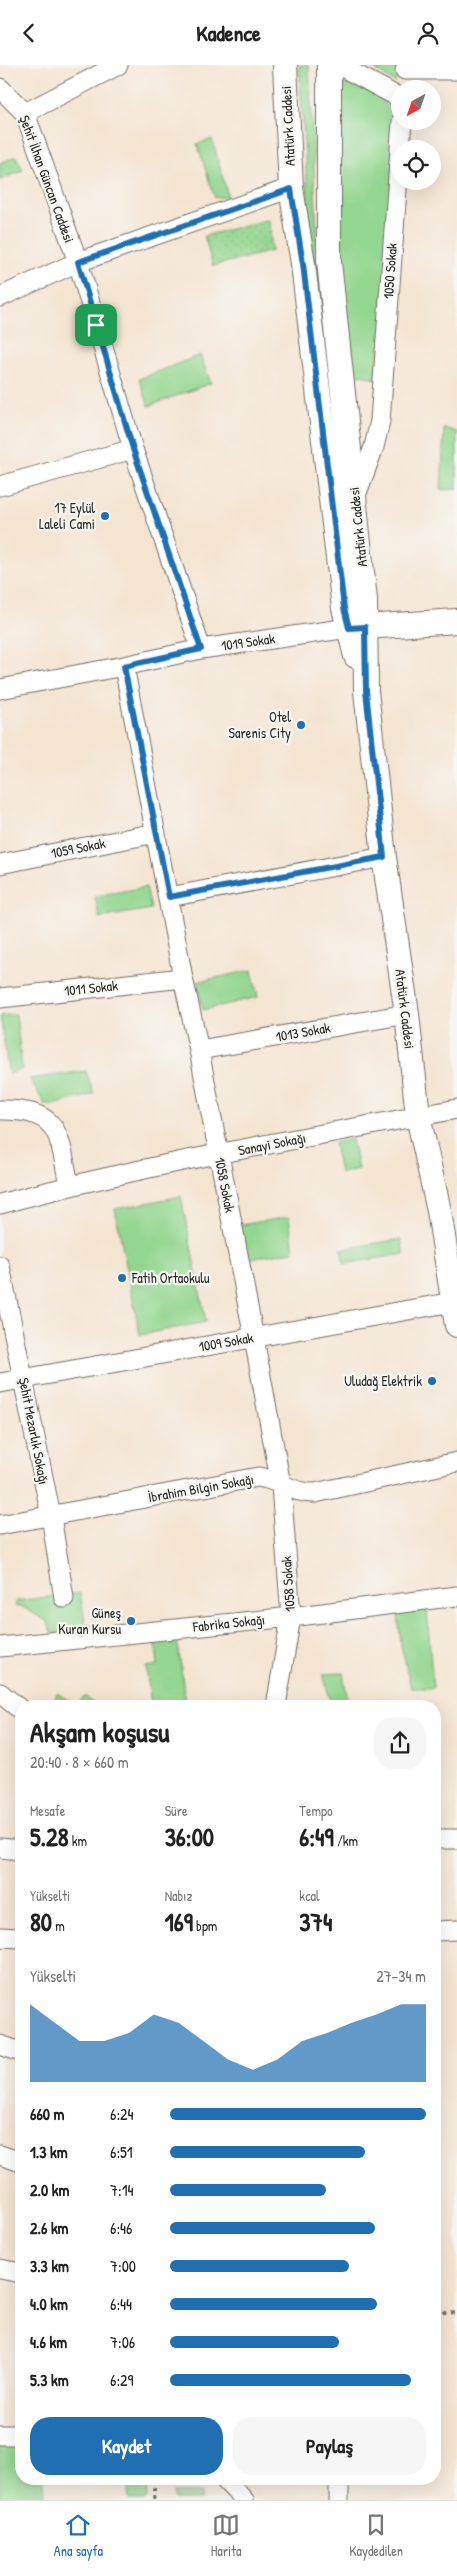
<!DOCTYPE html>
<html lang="tr">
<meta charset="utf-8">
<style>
body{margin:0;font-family:"Patrick Hand",sans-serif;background:#f6f6f6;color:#222;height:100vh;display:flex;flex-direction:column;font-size:19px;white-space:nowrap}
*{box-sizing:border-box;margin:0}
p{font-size:16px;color:#767676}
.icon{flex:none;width:28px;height:28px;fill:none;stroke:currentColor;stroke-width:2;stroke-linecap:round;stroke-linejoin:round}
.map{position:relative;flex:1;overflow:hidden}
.details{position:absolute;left:15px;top:1635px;width:426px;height:785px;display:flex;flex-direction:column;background:#fff;border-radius:20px;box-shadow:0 5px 20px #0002}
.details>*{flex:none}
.needle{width:32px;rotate:220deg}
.fabs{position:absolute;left:391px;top:15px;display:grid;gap:10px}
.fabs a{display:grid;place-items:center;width:50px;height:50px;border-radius:50%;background:#fff;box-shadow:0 5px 20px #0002;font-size:25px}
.pin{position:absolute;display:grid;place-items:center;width:42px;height:42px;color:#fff;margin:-21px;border-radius:10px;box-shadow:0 2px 8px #0006}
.round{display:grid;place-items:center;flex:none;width:52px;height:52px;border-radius:20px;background:#f6f6f6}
.overview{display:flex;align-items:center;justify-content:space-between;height:85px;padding:0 15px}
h1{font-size:28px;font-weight:800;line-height:38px}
.metrics{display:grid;grid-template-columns:repeat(3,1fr);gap:8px;height:85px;padding:5px 15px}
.metrics div{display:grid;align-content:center}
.metrics b{font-size:25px;font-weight:800}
.metrics small{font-size:14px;font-weight:400}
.metrics p{font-size:14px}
.chart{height:140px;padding:10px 15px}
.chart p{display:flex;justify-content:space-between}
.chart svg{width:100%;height:90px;margin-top:5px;fill:#1f6fb2;opacity:.7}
.button{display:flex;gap:10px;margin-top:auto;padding:10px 15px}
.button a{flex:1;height:58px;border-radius:20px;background:#1f6fb2;color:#fff;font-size:20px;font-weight:800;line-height:58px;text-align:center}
.button a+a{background:#f6f6f6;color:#222}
ul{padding:0 15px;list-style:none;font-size:16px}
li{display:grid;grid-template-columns:80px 60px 1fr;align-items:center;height:38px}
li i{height:12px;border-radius:6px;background:#1f6fb2}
header{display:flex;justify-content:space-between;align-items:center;height:65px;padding:0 15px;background:#fff;font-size:22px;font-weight:800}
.menu{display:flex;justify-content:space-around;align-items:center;height:70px;border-top:1px solid #e0e0e0;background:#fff;font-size:14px;color:#767676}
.menu a{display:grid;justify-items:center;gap:2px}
.menu .selected{color:#1f6fb2}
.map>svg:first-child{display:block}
</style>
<header><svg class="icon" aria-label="back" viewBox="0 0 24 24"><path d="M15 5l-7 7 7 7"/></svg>Kadence<svg class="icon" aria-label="person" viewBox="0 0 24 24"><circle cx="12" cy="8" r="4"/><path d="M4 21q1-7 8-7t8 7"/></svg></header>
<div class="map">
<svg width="457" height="2435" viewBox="0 0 457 2435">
<defs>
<pattern id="park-dots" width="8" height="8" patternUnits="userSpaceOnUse" patternTransform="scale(1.25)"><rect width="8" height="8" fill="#93d68f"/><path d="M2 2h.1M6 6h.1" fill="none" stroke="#7fb87c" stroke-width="1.8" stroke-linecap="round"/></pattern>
</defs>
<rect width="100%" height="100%" fill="#f6f6f2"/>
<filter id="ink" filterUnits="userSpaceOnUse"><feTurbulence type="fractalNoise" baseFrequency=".02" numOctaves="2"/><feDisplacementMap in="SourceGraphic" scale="10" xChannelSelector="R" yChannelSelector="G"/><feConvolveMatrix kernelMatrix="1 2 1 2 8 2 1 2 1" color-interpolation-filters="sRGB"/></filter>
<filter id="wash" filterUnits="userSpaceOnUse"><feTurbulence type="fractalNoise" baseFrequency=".0096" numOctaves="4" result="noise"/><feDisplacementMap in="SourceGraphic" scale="20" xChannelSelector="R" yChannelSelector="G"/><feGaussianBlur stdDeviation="1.12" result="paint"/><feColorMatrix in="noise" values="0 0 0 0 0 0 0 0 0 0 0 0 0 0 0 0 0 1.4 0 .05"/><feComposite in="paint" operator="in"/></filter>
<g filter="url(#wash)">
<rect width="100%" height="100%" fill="#f4e5d1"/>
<!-- grass -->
<path fill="#93d68f" stroke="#5f805d" d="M299 0H309L320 226 331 347 311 182Z
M369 0H402V1L395 18Z
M355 18 397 40 383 274 375 314 352 307 338 177 342 20Z
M212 74 228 131 215 133 197 79Z
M16 91 23 105 0 115V98Z
M200 290 211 318 149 341 139 314Z
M444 363 457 367V424L441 425Z
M146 822 151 844 99 853 95 831Z
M252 905 258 932 203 945 197 917Z
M16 949 22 1004 9 1009 0 951Z
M86 1006 94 1029 53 1040H45L30 1014Z
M352 1074 358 1104 340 1108 334 1078Z
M181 1131 206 1257 140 1270 115 1144Z
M289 1152 294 1186 245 1194 240 1160Z
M401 1174 404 1189 344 1199 341 1184Z
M80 1528 87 1566 51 1568 48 1557 21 1541 16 1542 15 1536Z
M427 1545 433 1623H411L401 1580 398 1549Z
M177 1572 186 1641H151L146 1602 158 1600 155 1575Z
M343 1608 349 1641H332L323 1609Z
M57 1628 76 1640 85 1631 96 1641H52Z
M0 2379 21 2381V2414H44L45 2435H0Z
M128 2414H146L147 2435H128Z
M173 2428H201V2435H173Z"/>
<!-- park -->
<path fill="url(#park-dots)" stroke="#5f805d" d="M269 154 272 186 213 201 204 171Z"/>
</g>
<g filter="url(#ink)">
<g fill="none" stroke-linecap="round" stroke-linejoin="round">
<!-- minor casing -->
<g stroke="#716c65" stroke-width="21">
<path id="minor" d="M344 3 400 33
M405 5H457
M0 23 25 48 78 197 133 384 201 584
M25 48 118 0
M0 232 78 197 291 123
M0 421 133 384
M355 433 374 382 380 356 402 56
M124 601 183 913 199 985 254 1273 281 1420 291 1552 276 1641
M0 624 124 601 201 584 349 563
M0 799 156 768
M169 832 384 792
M0 933 183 913
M199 985 407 949
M0 1045C61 1044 59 1070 69 1120
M0 1139C150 1098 304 1073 457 1044
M0 1201 51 1451 64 1533
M0 1318 453 1237
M0 1460 258 1412C278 1414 293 1429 315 1428L457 1397
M0 1582 291 1552 457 1531
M0 1628 21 1645
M435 1774H457
M0 1783 21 1785
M435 1866 457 1865
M0 1872 21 1873
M0 1980 21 1987
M0 2090 21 2097
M0 2204 21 2208
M0 2370H21
M224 2414 244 2435
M339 2435V2414"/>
</g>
<!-- major casing -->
<g stroke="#716c65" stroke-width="26">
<path id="major" d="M285 0 291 123 303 199 344 543 356 591
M329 0V197L365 535 366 626 384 792 407 949 418 1051 439 1146 457 1260
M349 563 457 556"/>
</g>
<!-- path -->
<path stroke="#716c65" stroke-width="3" stroke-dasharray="4 4" stroke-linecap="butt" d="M435 2247 457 2248
M154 2414 155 2435"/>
<!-- minor -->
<use href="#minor" stroke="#fff" stroke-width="19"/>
<!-- major -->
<use href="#major" stroke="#fff" stroke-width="24"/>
</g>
</g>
<g fill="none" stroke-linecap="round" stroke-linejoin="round" filter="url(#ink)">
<!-- route casing -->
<g stroke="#fff" stroke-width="10">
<path id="route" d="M291 124 303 199 344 543 349 563 365 562 366 626 384 792 169 832 124 601 201 584 133 384 78 197Z"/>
</g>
<!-- route -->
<use href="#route" stroke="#1f6fb2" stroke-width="6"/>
</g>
<!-- markers -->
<g fill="#1f6fb2" stroke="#f6f6f2" stroke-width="2">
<circle cx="105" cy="451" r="5"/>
<circle cx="301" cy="660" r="5"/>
<circle cx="122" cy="1213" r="5"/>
<circle cx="432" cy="1316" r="5"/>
<circle cx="131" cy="1556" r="5"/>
</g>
<g text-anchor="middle" stroke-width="4.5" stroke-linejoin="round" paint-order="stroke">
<!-- street labels -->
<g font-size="14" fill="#2b2b2b" stroke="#f6f6f2">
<text transform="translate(288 61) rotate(-93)" y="5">Atatürk Caddesi</text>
<text transform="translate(47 114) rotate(70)" y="5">Şehit İlhan Güncan Caddesi</text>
<text transform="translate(390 206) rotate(-86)" y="5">1050 Sokak</text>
<text transform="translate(358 462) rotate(-96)" y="5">Atatürk Caddesi</text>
<text transform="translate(248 577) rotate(-8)" y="5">1019 Sokak</text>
<text transform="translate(78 783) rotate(-11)" y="5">1059 Sokak</text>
<text transform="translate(91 923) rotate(-6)" y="5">1011 Sokak</text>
<text transform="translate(405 944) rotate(83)" y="5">Atatürk Caddesi</text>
<text transform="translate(303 967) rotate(-10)" y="5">1013 Sokak</text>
<text transform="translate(272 1079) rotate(-11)" y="5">Sanayi Sokağı</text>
<text transform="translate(225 1120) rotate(79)" y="5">1058 Sokak</text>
<text transform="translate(226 1277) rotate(-10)" y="5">1009 Sokak</text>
<text transform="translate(34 1366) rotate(79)" y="5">Şehit Mezarlık Sokağı</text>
<text transform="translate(201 1423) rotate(-10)" y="5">İbrahim Bilgin Sokağı</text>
<text transform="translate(288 1519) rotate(-94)" y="5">1058 Sokak</text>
<text transform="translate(229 1558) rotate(-6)" y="5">Fabrika Sokağı</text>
</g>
<!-- poi labels -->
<g font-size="14" fill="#2b2b2b" stroke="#f6f6f2" text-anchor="end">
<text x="95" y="448">17 Eylül<tspan x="95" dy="16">Laleli Cami</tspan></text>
<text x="291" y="657">Otel<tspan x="291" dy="16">Sarenis City</tspan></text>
<text x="132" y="1218" text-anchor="start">Fatih Ortaokulu</text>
<text x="422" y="1321">Uludağ Elektrik</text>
<text x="121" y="1553">Güneş<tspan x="121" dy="16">Kuran Kursu</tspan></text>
</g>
</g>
</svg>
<div class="fabs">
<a><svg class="needle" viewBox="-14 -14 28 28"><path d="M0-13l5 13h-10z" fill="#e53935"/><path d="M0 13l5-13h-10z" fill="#767676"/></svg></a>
<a><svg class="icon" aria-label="locate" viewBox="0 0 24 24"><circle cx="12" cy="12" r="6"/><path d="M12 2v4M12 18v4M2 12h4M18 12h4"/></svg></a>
</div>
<div class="pin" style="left:96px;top:260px;background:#1e9e55"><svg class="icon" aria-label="arrive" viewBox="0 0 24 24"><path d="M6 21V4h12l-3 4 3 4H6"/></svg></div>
<section class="details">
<div class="overview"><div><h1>Akşam koşusu</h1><p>20:40 · 8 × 660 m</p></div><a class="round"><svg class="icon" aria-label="share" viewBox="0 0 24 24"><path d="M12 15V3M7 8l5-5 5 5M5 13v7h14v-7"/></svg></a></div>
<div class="metrics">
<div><p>Mesafe</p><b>5.28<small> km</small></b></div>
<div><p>Süre</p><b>36:00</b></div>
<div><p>Tempo</p><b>6:49<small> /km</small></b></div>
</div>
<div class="metrics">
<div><p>Yükselti</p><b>80<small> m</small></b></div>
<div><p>Nabız</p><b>169<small> bpm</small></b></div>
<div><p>kcal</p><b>374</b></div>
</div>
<div class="chart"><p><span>Yükselti</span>27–34 m</p>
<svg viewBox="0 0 160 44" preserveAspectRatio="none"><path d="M0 44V6L10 15L20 24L30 24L40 20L50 11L60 15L70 24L80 33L90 38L100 33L110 24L120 20L130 15L140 11L150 6L160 6V44z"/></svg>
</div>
<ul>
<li><b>660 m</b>6:24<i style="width:100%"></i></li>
<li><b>1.3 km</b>6:51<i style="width:76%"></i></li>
<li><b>2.0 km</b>7:14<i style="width:61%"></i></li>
<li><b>2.6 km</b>6:46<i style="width:80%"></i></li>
<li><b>3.3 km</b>7:00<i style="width:70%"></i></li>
<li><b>4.0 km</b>6:44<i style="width:81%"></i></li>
<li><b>4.6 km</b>7:06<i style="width:66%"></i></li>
<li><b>5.3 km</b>6:29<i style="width:94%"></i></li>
</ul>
<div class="button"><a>Kaydet</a><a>Paylaş</a></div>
</section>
</div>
<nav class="menu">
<a class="selected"><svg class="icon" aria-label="home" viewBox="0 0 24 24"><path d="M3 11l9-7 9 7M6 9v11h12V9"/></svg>Ana sayfa</a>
<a><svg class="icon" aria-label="map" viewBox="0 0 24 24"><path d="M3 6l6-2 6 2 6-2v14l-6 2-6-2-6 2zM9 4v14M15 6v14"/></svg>Harita</a>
<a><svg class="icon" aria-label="saved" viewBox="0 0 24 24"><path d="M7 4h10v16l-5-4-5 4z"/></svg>Kaydedilen</a>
</nav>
